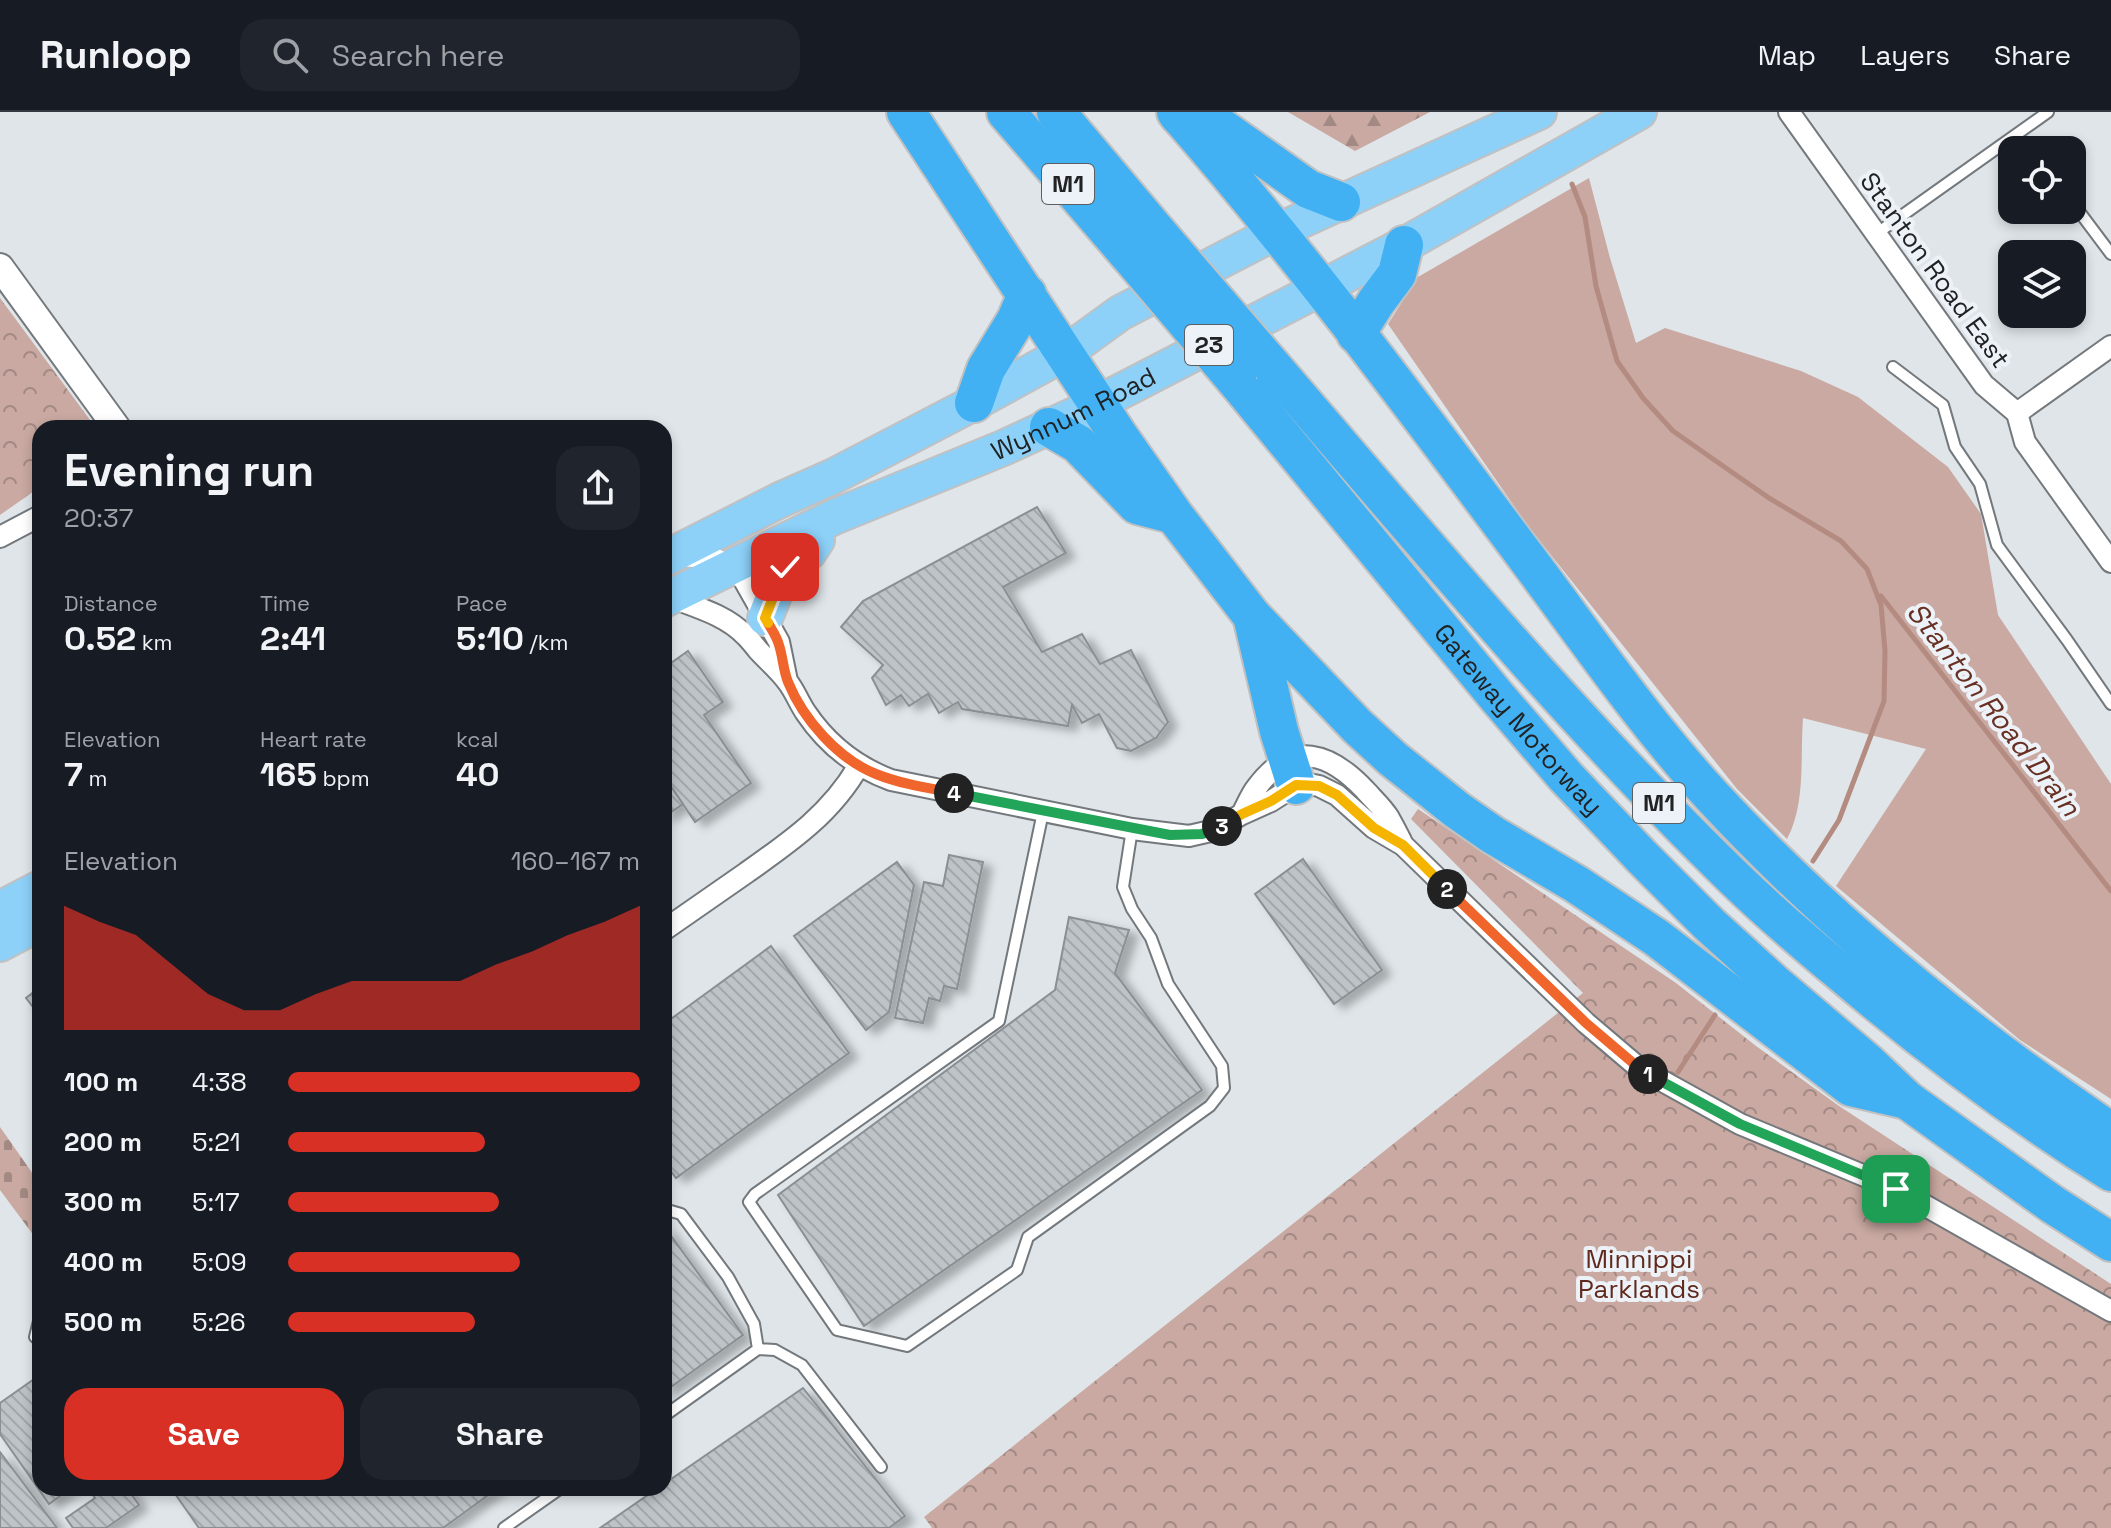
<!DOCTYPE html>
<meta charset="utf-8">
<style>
body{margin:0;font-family:"Space Grotesk",sans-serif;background:#20242c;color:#f1f3f6;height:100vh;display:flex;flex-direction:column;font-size:30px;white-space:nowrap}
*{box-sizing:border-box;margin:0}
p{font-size:26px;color:#9ea1a6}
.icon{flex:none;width:44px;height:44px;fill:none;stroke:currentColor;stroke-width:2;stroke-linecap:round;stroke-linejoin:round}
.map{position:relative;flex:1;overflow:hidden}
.panel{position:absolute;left:32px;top:308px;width:640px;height:1076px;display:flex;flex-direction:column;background:#171b24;border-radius:24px;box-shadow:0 4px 12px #0003}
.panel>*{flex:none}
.controls{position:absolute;left:1998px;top:24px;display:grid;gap:16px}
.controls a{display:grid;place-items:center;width:88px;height:88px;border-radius:16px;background:#171b24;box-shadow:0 4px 12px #0003;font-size:40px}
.pin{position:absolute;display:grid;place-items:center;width:68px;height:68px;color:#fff;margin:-34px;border-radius:16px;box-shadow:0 4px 12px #0006}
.km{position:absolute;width:40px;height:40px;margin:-20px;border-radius:50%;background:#222;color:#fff;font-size:22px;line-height:40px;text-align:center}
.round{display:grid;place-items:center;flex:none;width:84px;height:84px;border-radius:24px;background:#20242c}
.overview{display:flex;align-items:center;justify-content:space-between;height:136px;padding:0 32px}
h1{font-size:44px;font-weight:600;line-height:60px}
.metrics{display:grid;grid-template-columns:repeat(3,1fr);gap:12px;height:136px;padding:8px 32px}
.metrics div{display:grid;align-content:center}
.metrics b{font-size:34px;font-weight:600}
.metrics small{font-size:22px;font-weight:400}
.metrics p{font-size:22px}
.chart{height:224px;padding:16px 32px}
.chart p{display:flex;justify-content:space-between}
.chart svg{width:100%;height:144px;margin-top:8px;fill:#d93025;opacity:.7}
.action{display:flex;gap:16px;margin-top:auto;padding:16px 32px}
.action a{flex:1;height:92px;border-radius:24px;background:#d93025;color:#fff;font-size:32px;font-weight:600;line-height:92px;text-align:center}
.action a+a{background:#20242c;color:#f1f3f6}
ul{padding:0 32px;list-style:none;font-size:26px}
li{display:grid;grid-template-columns:128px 96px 1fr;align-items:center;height:60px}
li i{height:20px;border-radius:10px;background:#d93025}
header{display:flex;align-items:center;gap:48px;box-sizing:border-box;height:112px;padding:0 40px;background:#171b24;border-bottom:2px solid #363941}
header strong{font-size:38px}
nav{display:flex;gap:44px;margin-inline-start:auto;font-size:28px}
.search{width:560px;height:72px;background:#20242c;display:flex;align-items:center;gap:20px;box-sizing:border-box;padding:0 28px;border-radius:24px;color:#9ea1a6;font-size:30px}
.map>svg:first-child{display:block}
</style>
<header>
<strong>Runloop</strong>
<div class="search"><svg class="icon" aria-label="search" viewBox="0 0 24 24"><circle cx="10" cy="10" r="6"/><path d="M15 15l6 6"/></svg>Search here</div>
<nav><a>Map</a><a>Layers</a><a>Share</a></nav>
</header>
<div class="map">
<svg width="2111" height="1416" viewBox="0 0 2111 1416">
<defs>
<pattern id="forest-firs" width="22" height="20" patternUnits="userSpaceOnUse" patternTransform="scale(2)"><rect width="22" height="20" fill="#c9a9a1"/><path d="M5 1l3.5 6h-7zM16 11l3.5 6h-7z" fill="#a38983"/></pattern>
<pattern id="cemetery-stones" width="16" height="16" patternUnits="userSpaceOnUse" patternTransform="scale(2)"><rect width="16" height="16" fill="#c9a9a1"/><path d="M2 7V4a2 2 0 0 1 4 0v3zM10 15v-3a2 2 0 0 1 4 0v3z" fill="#a38983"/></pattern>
<pattern id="park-crowns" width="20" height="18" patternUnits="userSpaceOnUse" patternTransform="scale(2)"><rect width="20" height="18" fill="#c9a9a1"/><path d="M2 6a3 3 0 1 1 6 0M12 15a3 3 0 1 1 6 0" fill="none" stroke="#a38983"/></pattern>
<pattern id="building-back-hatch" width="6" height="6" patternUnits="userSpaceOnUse" patternTransform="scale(2)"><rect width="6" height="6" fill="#bdc3c7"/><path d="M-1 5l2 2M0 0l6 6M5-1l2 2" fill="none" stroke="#a2a7ab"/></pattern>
<filter id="shadow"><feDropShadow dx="9" dy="5" stdDeviation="4" flood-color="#0004"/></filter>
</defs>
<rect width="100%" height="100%" fill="#dfe5e9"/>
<!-- green -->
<path fill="#c9a9a1" d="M1589 66 1610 146 1636 231 1665 216 1801 259 1858 285 1948 355 1981 402 1998 503 2111 672V987L2020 928 1836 774 1926 637 1803 606C1800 646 1806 691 1787 727L1737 677 1528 414 1388 212 1418 165Z"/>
<!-- forest -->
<path fill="url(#forest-firs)" d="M1288 0H1430L1355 39Z"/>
<!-- cemetery -->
<path fill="url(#cemetery-stones)" d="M0 1015 40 1072V1132L0 1078Z"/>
<!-- park -->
<path fill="url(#park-crowns)" d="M0 186 96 316H40V375L0 403Z
M1418 697 1676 871 1756 934 1839 994 2111 1172V1416H932L924 1405 1583 881 1411 707Z"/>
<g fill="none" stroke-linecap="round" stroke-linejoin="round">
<!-- stream -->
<path stroke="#b48b80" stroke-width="5" d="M1572 72 1585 105 1596 174 1617 249 1643 286 1673 319 1713 347 1769 386 1841 429 1867 457 1881 493 1885 539 1884 589 1839 708 1813 749
M1881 484 2111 779
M1678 960 1715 903"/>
</g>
<!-- building -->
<path fill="url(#building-back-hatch)" stroke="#8a8f94" stroke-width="2" filter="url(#shadow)" d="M1037 395 1066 441 1003 475 1042 540 1082 522 1100 552 1131 538 1168 610 1156 626 1131 639 1117 636 1099 602 1082 611 1072 593 1068 614 962 597 958 590 939 601 928 582 909 594 901 583 886 593 872 566 883 553 841 515 863 489Z
M688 539 723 590 704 603 751 671 695 710 664 664V556Z
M664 664 683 692 664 705Z
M949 743 983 750 957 877 944 874 940 889 929 886 923 911 895 906 924 770 943 774Z
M1303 747 1382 858 1334 892 1255 782Z
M897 750 914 773 889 900 866 918 794 824Z
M1069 805 1129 818 1115 861 1202 978 864 1214 778 1083 1055 878Z
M771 834 849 941 676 1066 664 1050V912Z
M40 875V904L26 886Z
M664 1114 743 1223 664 1280Z
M40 1263V1376H71L49 1392 0 1322V1291Z
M803 1276 905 1404 889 1416H600L658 1376H664V1372Z
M0 1340 57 1416H0Z
M88 1376H127L139 1393 106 1416H73L66 1406 95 1386Z
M171 1376H498L443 1416H199Z"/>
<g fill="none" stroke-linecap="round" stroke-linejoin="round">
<!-- service casing -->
<g stroke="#73787c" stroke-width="14">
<path id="service" d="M2072 90 2111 142
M1876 122 2048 0
M1893 255 1943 293 1955 335 1980 372 1997 433 2067 528 2111 592
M1043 700 999 909 755 1082 749 1090 837 1218 907 1234 1017 1158 1028 1125 1210 994 1224 976 1222 954 1168 872 1151 826 1132 797 1123 775 1132 717
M664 1097 681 1102 728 1165 754 1212 758 1237
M35 1225 40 1205
M664 1304 758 1237 775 1238 802 1253 881 1355
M504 1416 561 1376"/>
</g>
<!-- minor casing -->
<g stroke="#73787c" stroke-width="24">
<path id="minor" d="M1789 0 1984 273 2017 301 2025 330 2111 450
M2017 301 2111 234
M0 425 40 404
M678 444 714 446 732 455 744 468 779 530 787 569
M670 485C696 495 726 503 746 524 750 528 754 533 758 538 767 548 779 558 787 569 795 579 799 591 806 601 827 632 856 655 891 668L1132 717 1189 724 1215 718 1242 702 1271 689 1296 673 1309 672 1319 674 1337 683 1374 716 1403 733 1586 911 1639 956 1740 1012 1896 1077 2111 1199
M1242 702C1247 693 1251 682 1257 675 1293 627 1330 641 1365 678 1373 687 1383 696 1389 706 1394 715 1399 724 1403 733
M664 818C691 799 719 780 746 761 790 730 832 701 859 653"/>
</g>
<!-- tertiary casing -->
<g stroke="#73787c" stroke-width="30">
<path id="tertiary" d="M0 155 117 316"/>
</g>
<!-- primary casing -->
<g stroke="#c1c1c2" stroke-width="38">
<g id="primary">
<path d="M664 447 780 388 832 365 974 291 1065 241 1120 201 1276 120 1539 0"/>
<path id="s1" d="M664 488 834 405 1003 336 1079 301 1404 133 1639 0"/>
<path d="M765 506 785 455 809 440 817 428"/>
<path d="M0 797 40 776"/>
<path d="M0 832 40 811"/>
</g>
</g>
<!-- motorway casing -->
<g stroke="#c1c1c2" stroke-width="42">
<g id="motorway">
<path d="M906 0 1118 323 1174 403 1252 504 1357 614 1393 647 1457 698 1493 723 1576 772 1657 826 1851 975 1907 988"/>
<path d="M1006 0 1129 143"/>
<path d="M1056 0 1162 126"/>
<path d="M1176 0C1300 142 1413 294 1526 445 1586 525 1643 609 1711 683 1829 811 1967 922 2111 1020"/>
<path d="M1179 4 1219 14 1308 77 1341 90"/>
<path d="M1356 222 1376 190 1397 162 1404 133"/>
<path d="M1272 254C1422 428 1569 606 1734 766 1768 799 1803 829 1839 859 1925 932 2015 1000 2111 1060"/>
<path id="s2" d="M1238 271 1498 586 1566 665 1641 744 1709 812 1776 873 1868 951 1907 988 2052 1092 2111 1130"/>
<path d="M974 291 986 257 1016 208 1027 182"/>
<path d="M1049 315 1078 332 1137 393 1168 401"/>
<path d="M1252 504 1279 619 1296 673"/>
</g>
</g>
<!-- service -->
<use href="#service" stroke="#fff" stroke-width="10"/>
<!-- minor -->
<use href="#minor" stroke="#fff" stroke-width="20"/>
<!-- tertiary -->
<use href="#tertiary" stroke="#fff" stroke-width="26"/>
<!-- primary -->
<use href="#primary" stroke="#8dd0f8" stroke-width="34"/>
<!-- motorway -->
<use href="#motorway" stroke="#41b1f3" stroke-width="38"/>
<!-- motorway-bridge casing -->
<g stroke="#c1c1c2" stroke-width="42" stroke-linecap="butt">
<path id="motorway-bridge" d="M1162 126 1272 254
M1129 143 1238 271"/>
</g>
<!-- motorway-bridge -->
<use href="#motorway-bridge" stroke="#41b1f3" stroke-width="38"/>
</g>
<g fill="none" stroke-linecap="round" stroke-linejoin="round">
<!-- split-1 casing -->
<g stroke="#fff" stroke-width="16">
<path id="split-1" d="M1648 962 1740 1012 1896 1077"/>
</g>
<!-- split-2 casing -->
<g stroke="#fff" stroke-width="16">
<path id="split-2" d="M1447 777 1586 911 1639 956 1648 962"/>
</g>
<!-- split-3 casing -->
<g stroke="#fff" stroke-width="16">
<path id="split-3" d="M1222 714 1242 702 1271 689 1296 673 1319 674 1337 683 1374 716 1403 733 1447 777"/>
</g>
<!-- split-4 casing -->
<g stroke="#fff" stroke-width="16">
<path id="split-4" d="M954 681 1170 723 1202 722 1222 714"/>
</g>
<!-- split-5 casing -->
<g stroke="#fff" stroke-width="16">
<path id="split-5" d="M768 511C772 518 777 525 779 533 783 545 783 558 788 570 803 607 838 647 876 662 901 672 928 676 954 681"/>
</g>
<!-- split-6 casing -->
<g stroke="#fff" stroke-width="16">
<path id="split-6" d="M768 511 765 506 785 455"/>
</g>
<!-- split-1 -->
<use href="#split-1" stroke="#22a559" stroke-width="10"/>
<!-- split-2 -->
<use href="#split-2" stroke="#f0652b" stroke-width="10"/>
<!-- split-3 -->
<use href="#split-3" stroke="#f5b400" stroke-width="10"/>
<!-- split-4 -->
<use href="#split-4" stroke="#22a559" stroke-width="10"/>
<!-- split-5 -->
<use href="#split-5" stroke="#f0652b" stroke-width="10"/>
<!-- split-6 -->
<use href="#split-6" stroke="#f5b400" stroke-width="10"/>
</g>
<g text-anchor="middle" stroke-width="8" stroke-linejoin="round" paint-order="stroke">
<!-- shield labels -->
<g fill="#ecf2f7" stroke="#5d6063" stroke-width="2">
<rect x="1042" y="52" width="52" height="40" rx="6"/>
<rect x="1185" y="213" width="48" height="40" rx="6"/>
<rect x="1633" y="671" width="52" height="40" rx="6"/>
</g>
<g font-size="24" font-weight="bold" fill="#202224">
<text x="1068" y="80">M1</text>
<text x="1209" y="241">23</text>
<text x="1659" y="699">M1</text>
</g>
<!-- street labels -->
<g font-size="26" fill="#202224" stroke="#ecf2f7">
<text transform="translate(1935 158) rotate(54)" y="9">Stanton Road East</text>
<text dy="9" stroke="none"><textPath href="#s1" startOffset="450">Wynnum Road</textPath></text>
<text dy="9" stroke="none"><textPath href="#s2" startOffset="438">Gateway Motorway</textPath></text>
</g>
<!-- park labels -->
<g font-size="26" fill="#60291c" stroke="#ecf2f7">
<text x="1639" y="1156">Minnippi<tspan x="1639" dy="30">Parklands</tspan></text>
</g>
<!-- water labels -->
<g font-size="28" font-style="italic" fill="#683023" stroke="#ecf2f7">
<text transform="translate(1994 597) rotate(52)" y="10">Stanton Road Drain</text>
</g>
</g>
</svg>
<div class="controls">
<a><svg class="icon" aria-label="locate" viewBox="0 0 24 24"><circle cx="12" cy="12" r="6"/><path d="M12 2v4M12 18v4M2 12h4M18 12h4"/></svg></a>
<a><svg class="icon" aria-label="layers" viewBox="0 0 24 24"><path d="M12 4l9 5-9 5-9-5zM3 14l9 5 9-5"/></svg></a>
</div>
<div class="pin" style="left:1896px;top:1077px;background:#1e9e55"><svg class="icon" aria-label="arrive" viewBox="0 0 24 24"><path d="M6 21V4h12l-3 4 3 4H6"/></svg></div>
<div class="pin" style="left:785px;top:455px;background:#d93025"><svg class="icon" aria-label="check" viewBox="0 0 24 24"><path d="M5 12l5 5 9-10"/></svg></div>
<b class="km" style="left:1648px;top:962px">1</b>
<b class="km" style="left:1447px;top:777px">2</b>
<b class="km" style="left:1222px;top:714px">3</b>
<b class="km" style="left:954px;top:681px">4</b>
<section class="panel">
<div class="overview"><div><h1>Evening run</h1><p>20:37</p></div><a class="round"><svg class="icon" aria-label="share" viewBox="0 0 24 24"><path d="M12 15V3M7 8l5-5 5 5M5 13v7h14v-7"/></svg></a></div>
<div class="metrics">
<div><p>Distance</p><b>0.52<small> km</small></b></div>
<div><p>Time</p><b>2:41</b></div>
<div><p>Pace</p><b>5:10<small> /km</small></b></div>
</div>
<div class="metrics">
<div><p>Elevation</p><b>7<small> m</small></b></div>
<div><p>Heart rate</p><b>165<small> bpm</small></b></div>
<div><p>kcal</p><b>40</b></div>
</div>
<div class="chart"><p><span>Elevation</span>160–167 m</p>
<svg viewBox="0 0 160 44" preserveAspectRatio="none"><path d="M0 44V6L10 11L20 15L30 24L40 33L50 38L60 38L70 33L80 29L90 29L100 29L110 29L120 24L130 20L140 15L150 11L160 6V44z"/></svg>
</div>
<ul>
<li><b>100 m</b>4:38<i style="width:100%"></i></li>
<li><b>200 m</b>5:21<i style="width:56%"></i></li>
<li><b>300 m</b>5:17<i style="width:60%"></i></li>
<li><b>400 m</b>5:09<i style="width:66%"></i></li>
<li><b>500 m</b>5:26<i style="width:53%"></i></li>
</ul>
<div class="action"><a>Save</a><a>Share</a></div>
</section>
</div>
